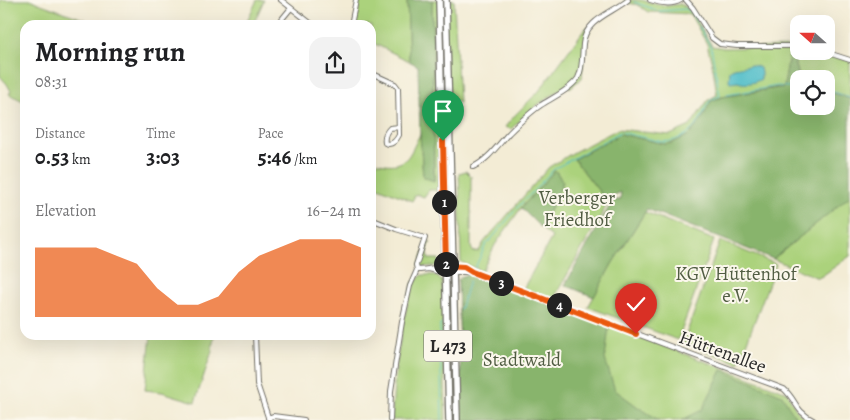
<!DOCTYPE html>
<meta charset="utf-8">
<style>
body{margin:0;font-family:Alegreya,serif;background:#f2f2f2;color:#202124;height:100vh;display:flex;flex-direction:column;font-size:19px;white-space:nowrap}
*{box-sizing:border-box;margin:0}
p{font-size:16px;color:#757577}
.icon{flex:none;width:28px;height:28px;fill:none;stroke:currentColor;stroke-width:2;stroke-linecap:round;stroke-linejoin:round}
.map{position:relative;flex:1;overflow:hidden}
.side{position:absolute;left:20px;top:20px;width:356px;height:320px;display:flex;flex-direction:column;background:#fff;border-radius:15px;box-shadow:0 5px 20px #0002}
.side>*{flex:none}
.needle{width:32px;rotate:291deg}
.controls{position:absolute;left:790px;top:15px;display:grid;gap:10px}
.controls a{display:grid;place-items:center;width:45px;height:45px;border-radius:10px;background:#fff;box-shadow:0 5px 20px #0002;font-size:25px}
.pin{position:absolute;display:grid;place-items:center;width:42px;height:42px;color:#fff;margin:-51px -21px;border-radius:50% 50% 50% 0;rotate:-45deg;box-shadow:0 0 5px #0007}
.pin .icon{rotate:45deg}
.km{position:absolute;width:25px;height:25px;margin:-12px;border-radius:50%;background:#222;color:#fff;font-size:14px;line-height:25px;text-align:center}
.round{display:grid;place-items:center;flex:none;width:52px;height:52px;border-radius:15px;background:#f2f2f2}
.headline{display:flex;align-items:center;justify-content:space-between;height:85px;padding:0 15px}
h1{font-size:28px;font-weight:600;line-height:38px}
.stats{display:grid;grid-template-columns:repeat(3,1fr);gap:8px;height:85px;padding:5px 15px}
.stats div{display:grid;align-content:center}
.stats b{font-size:21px;font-weight:600}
.stats small{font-size:14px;font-weight:400}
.stats p{font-size:14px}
.chart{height:140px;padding:10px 15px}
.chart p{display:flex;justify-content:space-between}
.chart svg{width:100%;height:90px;margin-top:5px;fill:#ea580c;opacity:.7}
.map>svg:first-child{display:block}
</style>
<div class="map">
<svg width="850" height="420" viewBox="0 0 850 420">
<rect width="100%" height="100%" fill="#fbf7ec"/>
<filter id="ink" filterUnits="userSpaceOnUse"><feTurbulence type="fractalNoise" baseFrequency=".02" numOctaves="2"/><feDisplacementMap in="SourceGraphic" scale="10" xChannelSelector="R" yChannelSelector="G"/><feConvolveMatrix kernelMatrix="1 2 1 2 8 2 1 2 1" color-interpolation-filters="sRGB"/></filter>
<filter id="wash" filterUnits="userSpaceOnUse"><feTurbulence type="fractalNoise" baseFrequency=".0096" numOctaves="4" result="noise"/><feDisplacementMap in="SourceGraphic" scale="20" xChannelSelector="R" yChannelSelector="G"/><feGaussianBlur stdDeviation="1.12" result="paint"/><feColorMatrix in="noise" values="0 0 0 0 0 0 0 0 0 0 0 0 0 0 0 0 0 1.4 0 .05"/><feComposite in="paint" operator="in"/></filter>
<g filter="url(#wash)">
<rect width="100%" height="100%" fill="#f3ecd5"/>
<!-- green -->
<path fill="#abd27c" stroke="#6b7e54" d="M0 0H32L38 3 86 20 85 25H25V102L9 94 11 91 7 84 0 76Z
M257 0H264L253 25H245Z
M360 0H407L409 61 371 42V25H355L358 14Z
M432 0H454L459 103 440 93 441 193 435 190H429L424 197 416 194 412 201 371 184V160C382 164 396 168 406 159 410 156 417 140 420 134L423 177 434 180Z
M624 0H641L667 6 680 4 690 9 712 46 725 48 794 47 799 48V51H818L850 61V99L837 94 826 92V79H799L797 68 795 66 794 49 790 48 784 87H779L722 97 711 101 702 119 689 135 672 143 664 144 620 134 574 159 608 203 554 298 550 299 523 289 552 237 541 228 563 182 555 170 521 208 495 245 482 271 461 262 459 173 466 171 471 176V247L473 252 479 251 484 242 549 167 574 152 618 129 670 135 690 126 708 100 717 95 713 68 707 44 690 14 648 12 638 5 628 3Z
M587 26 589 30 585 41 582 78 570 88 567 85 536 106 511 129 505 127 516 114 539 91Z
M850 196V256L822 276 818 278 773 259Z
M645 212 714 240 678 340 588 307 612 264Z
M428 241 431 243 428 244V259H439L438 264 435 266 420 267 419 265 426 246 425 245Z
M720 241 776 264 739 363 683 343Z
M470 274 787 392C793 404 796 414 808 420H462L458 280 462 276 469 277Z
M422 275H435L442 281 446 420H392C393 376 401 325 413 282H415Z
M151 335H214L212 351 195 402 162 392 145 390Z"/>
<!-- forest -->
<path fill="#88b46c" stroke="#5a704c" d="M407 0H432L434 181 423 177 420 134 418 66 409 61Z
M790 48H794L795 66 797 68 799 79V106H826V92L837 94 850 99V196L773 259 647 209 612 264 594 297 565 285 613 200H620L621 192 611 197 608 203 574 159 620 134 664 144 672 143 689 135 702 119 711 101 722 97 784 87Z
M555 170 563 182 541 228 521 208Z
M470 274 609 326 605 359 615 390 638 407 659 420H462L458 280 462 276Z
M722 370 782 395 796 418 799 420H682L702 410Z"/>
<!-- water -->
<path fill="#51bec9" stroke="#3e747a" d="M751 65 756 66 760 68 761 73V79C755 83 744 85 738 82L730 83 729 81 730 70 734 68Z"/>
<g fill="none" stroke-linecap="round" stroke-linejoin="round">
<!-- stream -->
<path stroke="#51bec9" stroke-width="1" d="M826 91 834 92 850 98
M726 95 777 86 799 88
M475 268 486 244 494 236 518 207 554 169 620 132 663 142C681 141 694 131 702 116 704 112 706 105 709 102 711 99 717 97 720 96L711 47 691 12 686 9 659 11 634 2
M460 310 469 281
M442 324 440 325V327L442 420"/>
</g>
</g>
<g filter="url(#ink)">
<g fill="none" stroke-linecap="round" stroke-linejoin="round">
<!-- minor casing -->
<g stroke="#716f66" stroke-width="6">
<path id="minor" d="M281 0 313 25
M650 0C660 3 671 6 681 0
M686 0 693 8 712 38 720 44 737 46H799
M280 25 282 19 291 8
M351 25 356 0
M822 51 850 60
M371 73 395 84 398 88 399 135C396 141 392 146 385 143 384 138 386 132 390 128L399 127
M473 167C488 160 498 145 509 133 519 123 529 113 541 105 552 98 571 89 578 78 583 69 582 54 583 44 585 20 612 13 628 0
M371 219 396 229 425 238 416 265 417 270 410 286 402 322 391 391 390 420
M429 269 440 272H472
M417 270C436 270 453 260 472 272L784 389C797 401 795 411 813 420
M255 335 257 384 269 420
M268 418 273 416 304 420"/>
</g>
<!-- primary casing -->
<g stroke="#716f66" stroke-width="8">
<path id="primary" d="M439 0 449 420
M446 0 457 420"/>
</g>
<!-- minor -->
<use href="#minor" stroke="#fff" stroke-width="4"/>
<!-- primary -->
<use href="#primary" stroke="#fff" stroke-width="5.5"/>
</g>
</g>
<g fill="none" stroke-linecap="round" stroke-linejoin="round" filter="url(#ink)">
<!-- route casing -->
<g stroke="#fff" stroke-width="10">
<path id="route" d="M443 141 446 266 464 267 472 272 636 334"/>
</g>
<!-- route -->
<use href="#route" stroke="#ea580c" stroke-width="6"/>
</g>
<g text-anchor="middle" stroke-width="4" stroke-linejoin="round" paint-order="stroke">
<!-- shield labels -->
<rect fill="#fbf7ec" stroke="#696865" stroke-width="1" x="424" y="330.5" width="48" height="31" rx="4"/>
<g font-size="18" font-weight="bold" fill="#2b2b2b">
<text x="448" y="352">L 473</text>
</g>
<!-- park labels -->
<g font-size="19" fill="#515d43" stroke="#fbf7ec">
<text x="577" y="204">Verberger<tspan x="577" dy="22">Friedhof</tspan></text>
<text x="736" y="280">KGV Hüttenhof<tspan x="736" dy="22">e.V.</tspan></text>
<text x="522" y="366">Stadtwald</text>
</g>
<!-- street labels -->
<g font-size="19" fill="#2b2b2b" stroke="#fbf7ec">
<text transform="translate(723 351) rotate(20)" y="7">Hüttenallee</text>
</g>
</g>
</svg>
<div class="controls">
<a><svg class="needle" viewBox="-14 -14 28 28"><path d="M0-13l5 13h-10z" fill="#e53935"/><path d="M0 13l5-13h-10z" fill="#757577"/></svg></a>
<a><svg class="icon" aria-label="locate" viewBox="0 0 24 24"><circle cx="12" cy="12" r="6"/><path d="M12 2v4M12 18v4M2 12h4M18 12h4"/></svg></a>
</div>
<div class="pin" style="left:443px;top:141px;background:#1e9e55"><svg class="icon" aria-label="arrive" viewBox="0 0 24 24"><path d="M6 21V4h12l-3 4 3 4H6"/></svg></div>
<div class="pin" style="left:636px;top:334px;background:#d93025"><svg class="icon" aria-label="check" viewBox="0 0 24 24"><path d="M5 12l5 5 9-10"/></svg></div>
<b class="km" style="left:444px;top:202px">1</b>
<b class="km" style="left:446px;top:264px">2</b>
<b class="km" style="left:501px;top:283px">3</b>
<b class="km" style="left:559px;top:305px">4</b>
<section class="side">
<div class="headline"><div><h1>Morning run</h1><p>08:31</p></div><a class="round"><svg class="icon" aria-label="share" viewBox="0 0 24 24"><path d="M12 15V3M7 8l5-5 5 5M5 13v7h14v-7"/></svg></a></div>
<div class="stats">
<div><p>Distance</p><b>0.53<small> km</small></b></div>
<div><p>Time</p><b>3:03</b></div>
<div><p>Pace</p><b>5:46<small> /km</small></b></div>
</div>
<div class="chart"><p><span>Elevation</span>16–24 m</p>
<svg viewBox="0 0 160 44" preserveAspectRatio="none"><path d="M0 44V10L10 10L20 10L30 10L40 14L50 18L60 30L70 38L80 38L90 34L100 22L110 14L120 10L130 6L140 6L150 6L160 10V44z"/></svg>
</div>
</section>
</div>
